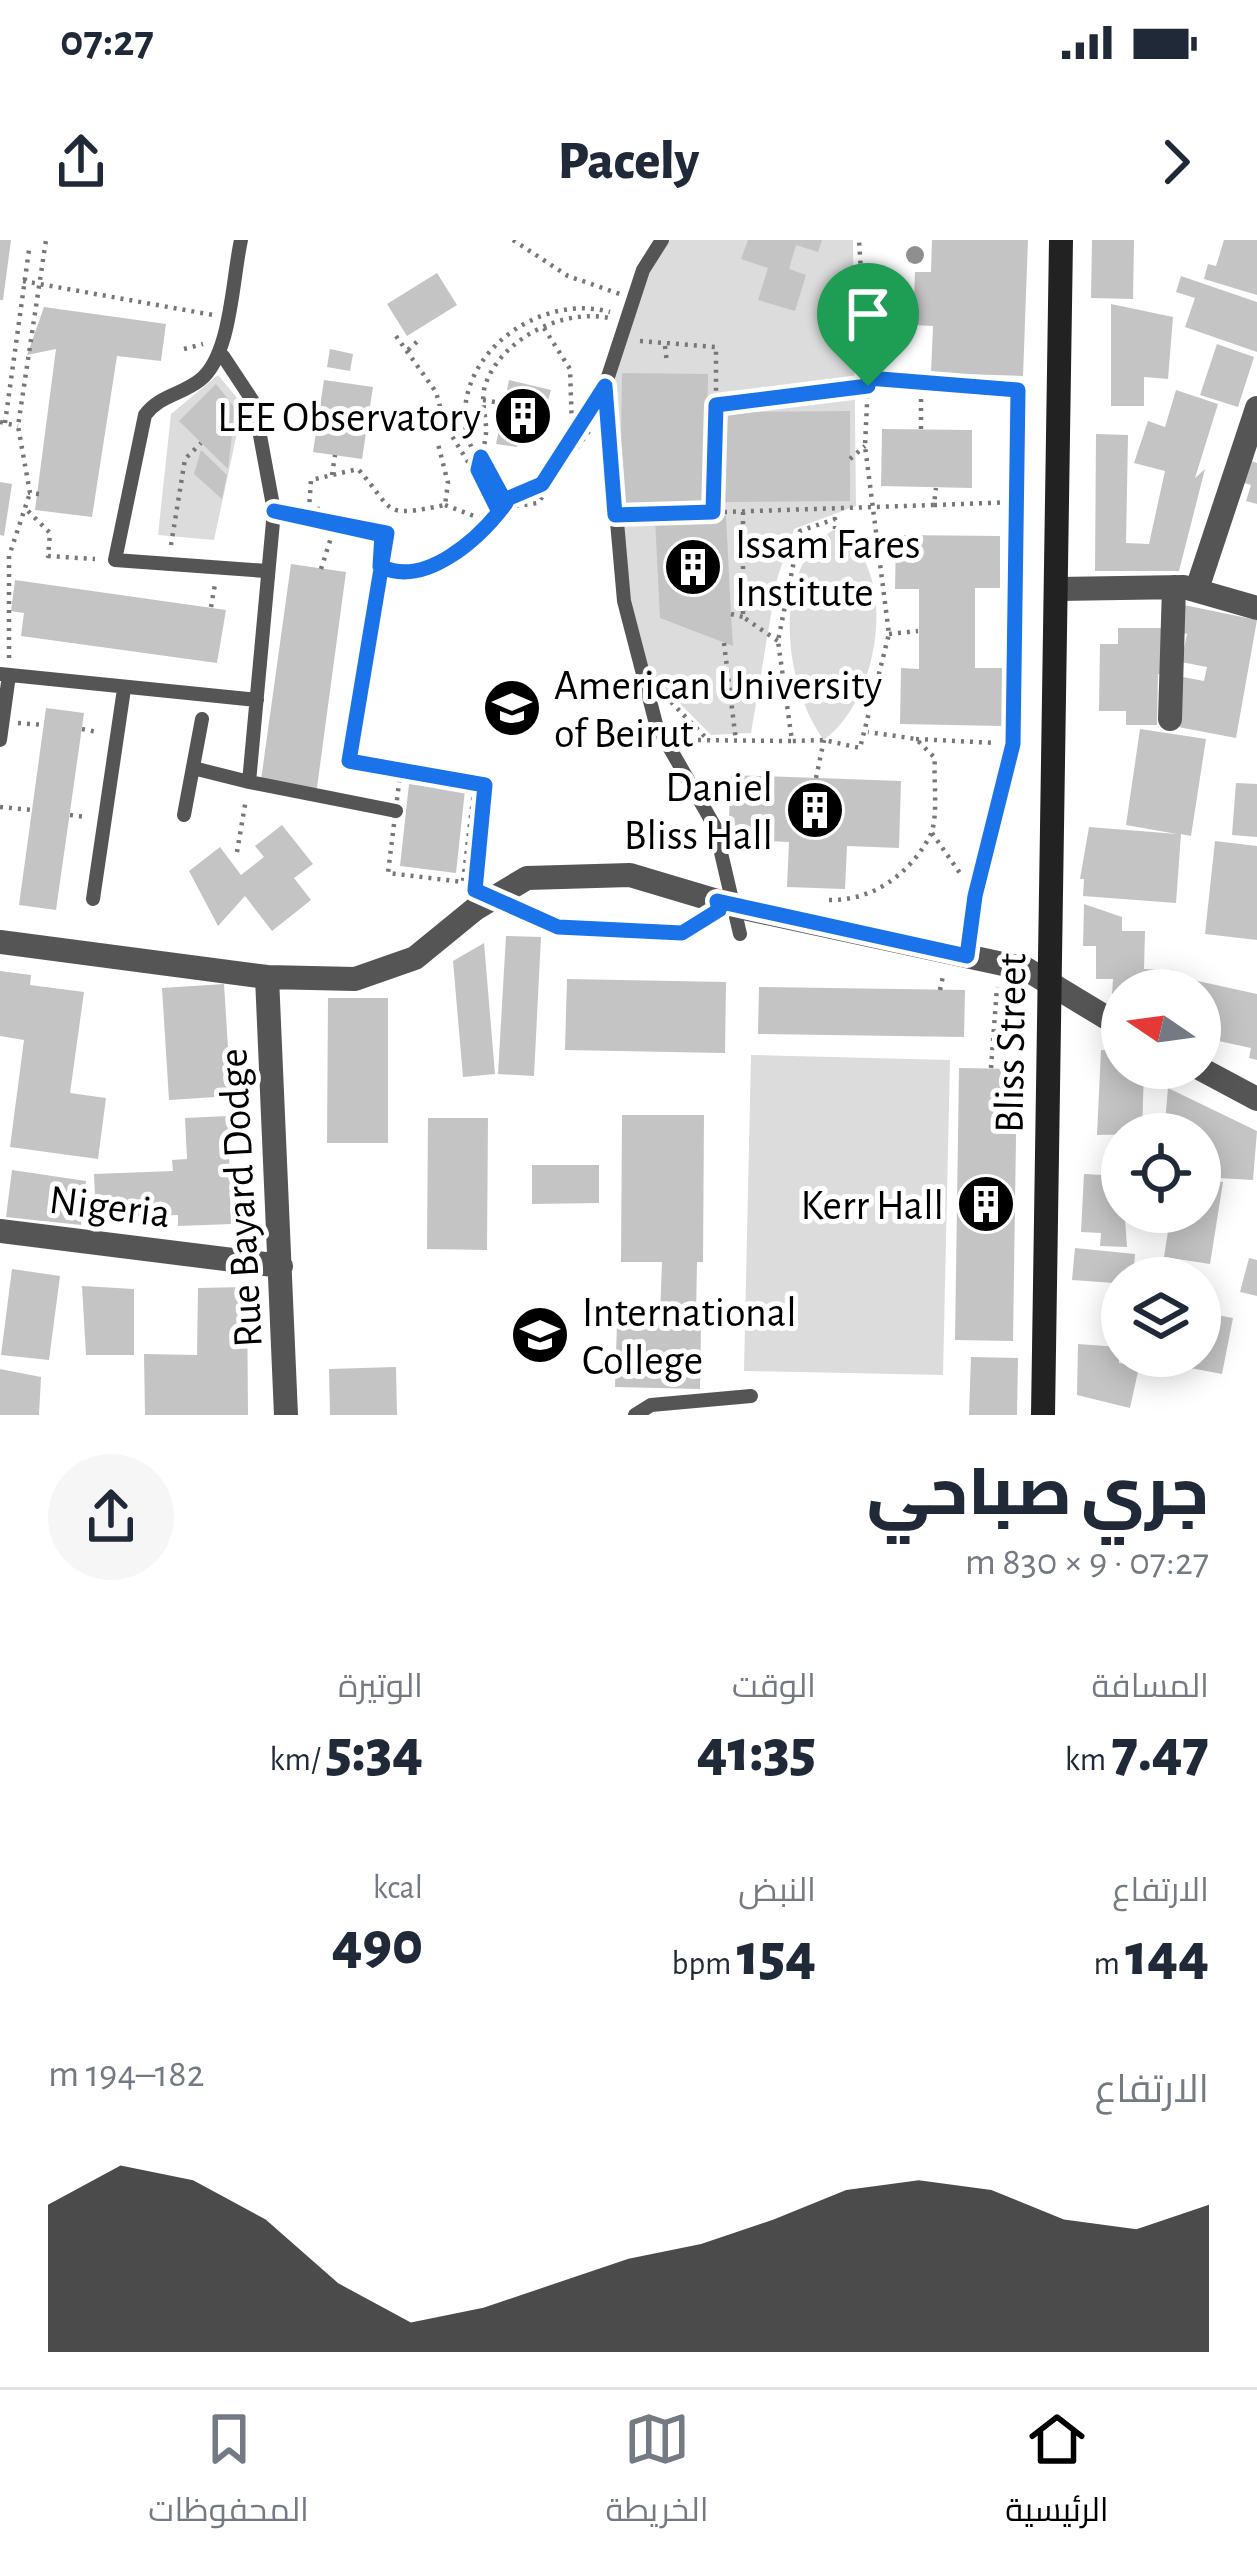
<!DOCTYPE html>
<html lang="ar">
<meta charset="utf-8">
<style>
body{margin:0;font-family:"Alegreya Sans",Cairo,sans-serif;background:#f6f6f7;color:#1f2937;direction:rtl;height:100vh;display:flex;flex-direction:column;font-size:45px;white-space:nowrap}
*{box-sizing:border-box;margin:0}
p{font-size:39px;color:#747a83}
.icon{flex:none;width:66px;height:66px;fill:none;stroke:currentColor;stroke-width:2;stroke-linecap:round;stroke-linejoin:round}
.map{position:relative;height:1175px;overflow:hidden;direction:ltr}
.panel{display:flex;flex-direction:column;background:#fff;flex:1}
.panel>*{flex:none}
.needle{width:78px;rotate:283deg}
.buttons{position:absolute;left:1101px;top:729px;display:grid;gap:24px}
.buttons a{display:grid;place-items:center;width:120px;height:120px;border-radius:50%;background:#fff;box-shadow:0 6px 30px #0003;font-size:60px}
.pin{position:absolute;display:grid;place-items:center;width:102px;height:102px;color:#fff;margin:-123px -51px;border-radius:50% 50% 50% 0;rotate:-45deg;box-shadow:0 0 12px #0007}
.pin .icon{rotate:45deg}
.round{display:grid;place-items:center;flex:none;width:126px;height:126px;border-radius:63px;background:#f6f6f7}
.overview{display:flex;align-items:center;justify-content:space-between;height:204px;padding:0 48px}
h1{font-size:66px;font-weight:800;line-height:90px}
.figures{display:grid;grid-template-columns:repeat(3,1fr);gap:18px;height:204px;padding:12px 48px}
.figures div{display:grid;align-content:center}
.figures b{font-size:60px;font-weight:800}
.figures small{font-size:33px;font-weight:400}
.figures p{font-size:33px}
.chart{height:336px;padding:24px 48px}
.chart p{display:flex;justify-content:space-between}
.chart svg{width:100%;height:216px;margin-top:12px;fill:#000;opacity:.7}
.status{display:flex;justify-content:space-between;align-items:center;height:84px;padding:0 60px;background:#fff;direction:ltr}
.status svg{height:33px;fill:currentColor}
header{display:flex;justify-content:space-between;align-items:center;height:156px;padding:0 48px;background:#fff;font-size:54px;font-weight:800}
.dock{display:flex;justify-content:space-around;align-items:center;height:168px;border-top:3px solid #e0e1e3;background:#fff;font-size:33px;color:#747a83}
.dock a{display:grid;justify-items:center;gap:6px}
.dock .current{color:#000}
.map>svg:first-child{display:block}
</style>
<div class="status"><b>07:27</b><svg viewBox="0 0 49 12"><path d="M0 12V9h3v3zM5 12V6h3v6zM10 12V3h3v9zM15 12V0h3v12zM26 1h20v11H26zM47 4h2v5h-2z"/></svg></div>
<header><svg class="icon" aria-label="forward" viewBox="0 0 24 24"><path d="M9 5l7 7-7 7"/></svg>Pacely<svg class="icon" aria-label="share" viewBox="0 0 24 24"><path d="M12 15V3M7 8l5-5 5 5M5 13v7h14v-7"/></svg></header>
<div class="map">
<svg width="1257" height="1175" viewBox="0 0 1257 1175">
<rect width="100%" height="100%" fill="#fff"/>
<!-- green -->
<path fill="#dcdcdc" d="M668 0H853L856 266 794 289 777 339 751 493 711 495 646 429 629 359 609 146 649 33Z
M218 135 243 165 214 300 158 295 171 174Z
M835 289C902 326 880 460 824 500 784 447 769 327 835 289Z
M751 815 950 820 943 1135 744 1131Z"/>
<!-- building -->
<path fill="#c4c4c4" d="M0 0H11L3 60H0Z
M748 0H822L818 12 796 5 789 29 806 35 795 71 758 60 768 28 741 19Z
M932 0H1028L1023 136 931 133 933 86 913 85 915 32H931Z
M1092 0H1134L1133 59 1091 58Z
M1224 0H1257V55L1204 39 1208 24 1216 26Z
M437 33 457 65 407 96 387 64Z
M1181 36 1257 62V112L1185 87 1195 58 1176 52Z
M1111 64 1173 77 1168 139 1144 137V166H1111Z
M44 67 166 84 161 121 117 116 92 277 35 270 56 109 27 115Z
M1217 104 1254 117 1238 167 1200 155Z
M330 109 353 114 350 131 327 127Z
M622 133 708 134 706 266 620 265Z
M324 140 373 147 362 219 313 212Z
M509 140 551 150 539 193 524 188 517 207 496 204Z
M216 144 235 168 228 229 179 181Z
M1176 150 1218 164 1195 238 1205 229 1179 331H1095L1096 194 1128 195 1126 303 1149 304 1165 231 1134 223 1148 181 1165 187Z
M850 171V261L721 262 720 172Z
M882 189 972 190V248L881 246Z
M201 210 227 235 222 259 194 234Z
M1245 219 1257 223V264L1246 261 1251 245 1238 241Z
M0 242 12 244 4 296 0 295Z
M726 276 731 374 733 406 660 378 655 279Z
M896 295 1000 296V348H975V428H1003L1002 486 900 484 901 428 919 429V349H895Z
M291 324 346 332 316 555 261 540Z
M15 340 226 370 217 423 21 396 24 373 11 371Z
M1184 365 1257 380 1236 498 1173 486 1183 437 1204 441 1207 427 1181 422 1187 394 1179 392Z
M1118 388H1168V434H1158L1157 485H1126V471H1099L1100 404H1118Z
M46 468 84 473 56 670 19 665Z
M1140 489 1206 499 1191 596 1181 594 1176 663 1083 656 1084 639H1080L1089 587 1177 594 1126 585Z
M731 535 901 541 899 608 847 606 845 649 787 647 789 602 728 599Z
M1236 543 1257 544V597L1232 595Z
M409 544 465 550 456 633 400 626Z
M282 585 313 624 294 638 311 660 272 691 245 656 218 686 189 631 220 607 241 635 264 617 255 606Z
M1215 601 1257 606V700L1205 694Z
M1084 664 1122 677V691H1145L1144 729 1174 730V750L1112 754 1113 739H1096V706H1083Z
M506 696 541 697 534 836 498 834Z
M484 703 495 834 463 837 453 721Z
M0 731 31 735 30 745 84 752 70 853 106 858 98 919 10 907 24 800 0 796Z
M567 739 726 742 725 813 565 810Z
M1193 740 1257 754V820L1249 818 1251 808 1200 797V750H1190Z
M224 744 231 856 169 860 162 748Z
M759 747 965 750 964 797 758 794Z
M328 758H388V903H327Z
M1122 800V828H1144L1142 894 1097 895 1101 810 1114 811Z
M959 828 1017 829 1013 1101 955 1100Z
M1168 848 1257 891 1253 940 1200 937V894H1164Z
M622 875H704L703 1022H697L696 1077 660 1076 662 1022H621Z
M228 876 231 984 178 986V975L96 978 94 934 173 931 172 920 187 919 185 878Z
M428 878H488L487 1010 427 1009Z
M532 925H599V963L532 964Z
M12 930 86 941 81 985 6 977Z
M1084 934 1122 936 1127 1007 1100 1006 1101 993 1081 992Z
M1200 938 1223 942 1210 1024 1164 1017 1171 972H1200Z
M1075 1008 1135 1014 1133 1038H1122V1054L1113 1053 1114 1043 1072 1040Z
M1249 1018 1257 1020V1056L1240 1052Z
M12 1029 60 1036 49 1120 1 1115Z
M82 1046 134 1049V1115H86Z
M247 1047 248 1175H145L144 1114 197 1115 198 1048Z
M1200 1072 1233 1078 1222 1134 1137 1118 1200 1116Z
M617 1082 701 1084 700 1149 615 1147Z
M1078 1104 1119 1107V1123L1139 1127 1130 1168 1077 1155Z
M971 1117 1018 1118 1017 1175H969Z
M396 1127 397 1175H330L329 1129Z
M0 1129 41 1137 39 1175H0Z"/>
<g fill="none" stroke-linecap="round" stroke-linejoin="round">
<!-- path -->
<path stroke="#777" stroke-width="4.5" stroke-dasharray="3 6" stroke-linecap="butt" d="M513 0 568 36 620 54
M23 41 213 75
M862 43 914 60
M544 88 570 129 572 188
M396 96 436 152 445 185 498 270
M640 101 716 107V165L868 146
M665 106 667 123
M184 109 203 104
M408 110 421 98
M868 138 1018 150 1013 485
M483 160 495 162
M0 182 18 186
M5 183 29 10
M921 189V142
M589 191 538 263 508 267C497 250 471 213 467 195 450 117 538 52 610 72
M850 219 865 206
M477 230C481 218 485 205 486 193 487 178 480 161 485 146 500 99 563 68 609 78
M332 235 335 215
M39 254 30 253 18 186 46 0
M445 265 490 282
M934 265 1016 262
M28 271 50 293 48 316 95 319
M713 272 716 165
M743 272V377L778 401
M288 273 387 293 349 521 485 545 476 639
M634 275 934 265 936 248
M320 277 321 269H309L311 240 358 229C396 272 380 278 445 265L448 243 438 204
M835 289V279L800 291 778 401 792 501 824 500 860 508 889 394 865 206 868 143 859 0
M171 305 185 219 201 203
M381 326 407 335 469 304 509 258 541 245 588 169
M321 329 335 285
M211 367 215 344
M731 374 743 377
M889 394 918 391
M724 403 736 501
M9 418V316L30 253
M671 462 709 501
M18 483 44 485
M82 489 97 492
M916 499 996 503
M689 500 791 501
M400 535 475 543 463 642 388 633Z
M816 538 824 500
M0 567 32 570
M70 575 86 577
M932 593 962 636
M237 612 246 559
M829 660C872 661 909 635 930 596 939 578 933 539 935 518L916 499 868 492
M522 671C565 690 661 706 701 681
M940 750 943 736
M991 828 997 747"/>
<!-- lane -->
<path stroke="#555" stroke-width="14" d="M241 0C232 41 231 116 200 140 181 155 160 155 145 175L115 320 266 331
M662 0 643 30 605 146 624 361 656 484 715 587 740 694
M223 116 254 163 274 271 249 542 396 571
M0 434 257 460
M0 500 9 435
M193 528 249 542
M184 575 202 479
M93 659 124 449
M967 716 975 655 1013 504
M635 1175 651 1165 751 1156"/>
<!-- street -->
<path stroke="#555" stroke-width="24" d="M1058 349 1184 347 1257 368
M1197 349 1257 168
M1170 479 1174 347
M0 702 267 737 355 739 415 718 475 669 527 638 630 635 734 666 1026 729 1122 787
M267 737 286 1175
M1199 828 1257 859
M0 991 281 1026"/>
<!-- secondary -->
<path stroke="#222" stroke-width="24" d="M1043 1175 1061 0"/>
<!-- path-bridge -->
<path stroke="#777" stroke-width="4.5" stroke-dasharray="3 6" stroke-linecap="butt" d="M475 649 514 667"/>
</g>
<!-- trees -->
<circle fill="#8f8f8f" cx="915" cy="15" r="9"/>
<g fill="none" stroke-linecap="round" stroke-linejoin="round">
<!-- route casing -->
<g stroke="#fff" stroke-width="24">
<path id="route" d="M868 146 716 165 713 272 615 275 605 146 542 244 509 258 499 272 478 230 481 217 506 263C480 298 425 349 380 326L382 295 274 271 387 293 349 521 485 545 475 650 558 687 682 693 719 670 717 661 967 716 975 656 1013 504 1018 150 868 138V146"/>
</g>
<!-- route -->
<use href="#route" stroke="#1a73e8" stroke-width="15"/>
</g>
<!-- icons -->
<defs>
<g id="building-disc" transform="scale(3)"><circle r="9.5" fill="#000" stroke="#fff"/><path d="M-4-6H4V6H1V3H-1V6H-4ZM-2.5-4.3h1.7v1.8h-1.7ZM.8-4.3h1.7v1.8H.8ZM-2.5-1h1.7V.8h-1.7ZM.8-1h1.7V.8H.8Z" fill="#fff"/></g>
<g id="university-disc" transform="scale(3)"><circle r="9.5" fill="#000" stroke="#fff"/><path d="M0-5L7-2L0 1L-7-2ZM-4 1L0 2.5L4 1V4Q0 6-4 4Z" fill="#fff"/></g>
<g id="school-disc" transform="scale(3)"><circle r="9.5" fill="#000" stroke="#fff"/><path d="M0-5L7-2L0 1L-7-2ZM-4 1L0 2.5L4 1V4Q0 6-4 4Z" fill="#fff"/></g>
</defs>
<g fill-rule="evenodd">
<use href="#building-disc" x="523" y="176"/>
<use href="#building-disc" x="693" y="327"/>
<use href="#university-disc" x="512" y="468"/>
<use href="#building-disc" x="815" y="570"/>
<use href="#building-disc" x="986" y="964"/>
<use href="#school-disc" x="540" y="1095"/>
</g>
<g text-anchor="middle" stroke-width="10" stroke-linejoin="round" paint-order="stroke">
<!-- poi labels -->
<g font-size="42" fill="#000" stroke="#fff" text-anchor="end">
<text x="481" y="191">LEE Observatory</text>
<text x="735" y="318" text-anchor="start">Issam Fares<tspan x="735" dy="48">Institute</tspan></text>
<text x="554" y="459" text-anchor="start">American University<tspan x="554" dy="48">of Beirut</tspan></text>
<text x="773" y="561">Daniel<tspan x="773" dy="48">Bliss Hall</tspan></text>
<text x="944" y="979">Kerr Hall</text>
<text x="582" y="1086" text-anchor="start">International<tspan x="582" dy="48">College</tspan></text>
</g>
<!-- street labels -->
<g font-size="42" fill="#000" stroke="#fff">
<text transform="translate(1009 803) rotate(-89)" y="15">Bliss Street</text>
<text transform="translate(239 958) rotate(-93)" y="15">Rue Bayard Dodge</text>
<text transform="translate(110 965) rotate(7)" y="15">Nigeria</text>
</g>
</g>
</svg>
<div class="buttons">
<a><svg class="needle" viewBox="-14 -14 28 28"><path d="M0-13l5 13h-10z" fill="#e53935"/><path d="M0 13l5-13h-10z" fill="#747a83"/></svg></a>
<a><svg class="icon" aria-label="locate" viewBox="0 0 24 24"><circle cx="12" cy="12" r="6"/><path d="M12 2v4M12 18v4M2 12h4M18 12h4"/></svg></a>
<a><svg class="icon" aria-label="layers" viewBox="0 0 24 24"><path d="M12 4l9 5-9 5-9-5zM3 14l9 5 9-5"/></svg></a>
</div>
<div class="pin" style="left:868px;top:146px;background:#1e9e55"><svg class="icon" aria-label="arrive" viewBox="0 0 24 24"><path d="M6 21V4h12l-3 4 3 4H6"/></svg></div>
</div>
<section class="panel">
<div class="overview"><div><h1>جري صباحي</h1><p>07:27 · 9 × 830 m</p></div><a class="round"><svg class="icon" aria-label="share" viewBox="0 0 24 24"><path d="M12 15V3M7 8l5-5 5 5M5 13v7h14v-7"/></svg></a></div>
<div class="figures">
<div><p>المسافة</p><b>7.47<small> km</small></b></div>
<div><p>الوقت</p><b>41:35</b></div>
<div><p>الوتيرة</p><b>5:34<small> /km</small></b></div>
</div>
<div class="figures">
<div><p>الارتفاع</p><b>144<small> m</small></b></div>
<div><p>النبض</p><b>154<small> bpm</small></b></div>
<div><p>kcal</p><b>490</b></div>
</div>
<div class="chart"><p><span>الارتفاع</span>182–194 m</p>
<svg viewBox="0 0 160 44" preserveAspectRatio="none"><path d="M0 44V14L10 6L20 9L30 17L40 30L50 38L60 35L70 30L80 25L90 22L100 17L110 11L120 9L130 11L140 17L150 19L160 14V44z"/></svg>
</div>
</section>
<nav class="dock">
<a class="current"><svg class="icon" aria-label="home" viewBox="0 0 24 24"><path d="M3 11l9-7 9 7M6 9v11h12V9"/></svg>الرئيسية</a>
<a><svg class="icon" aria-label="map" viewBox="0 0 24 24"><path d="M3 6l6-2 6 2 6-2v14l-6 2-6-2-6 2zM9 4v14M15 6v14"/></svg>الخريطة</a>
<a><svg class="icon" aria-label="saved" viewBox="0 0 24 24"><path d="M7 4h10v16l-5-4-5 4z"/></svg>المحفوظات</a>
</nav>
